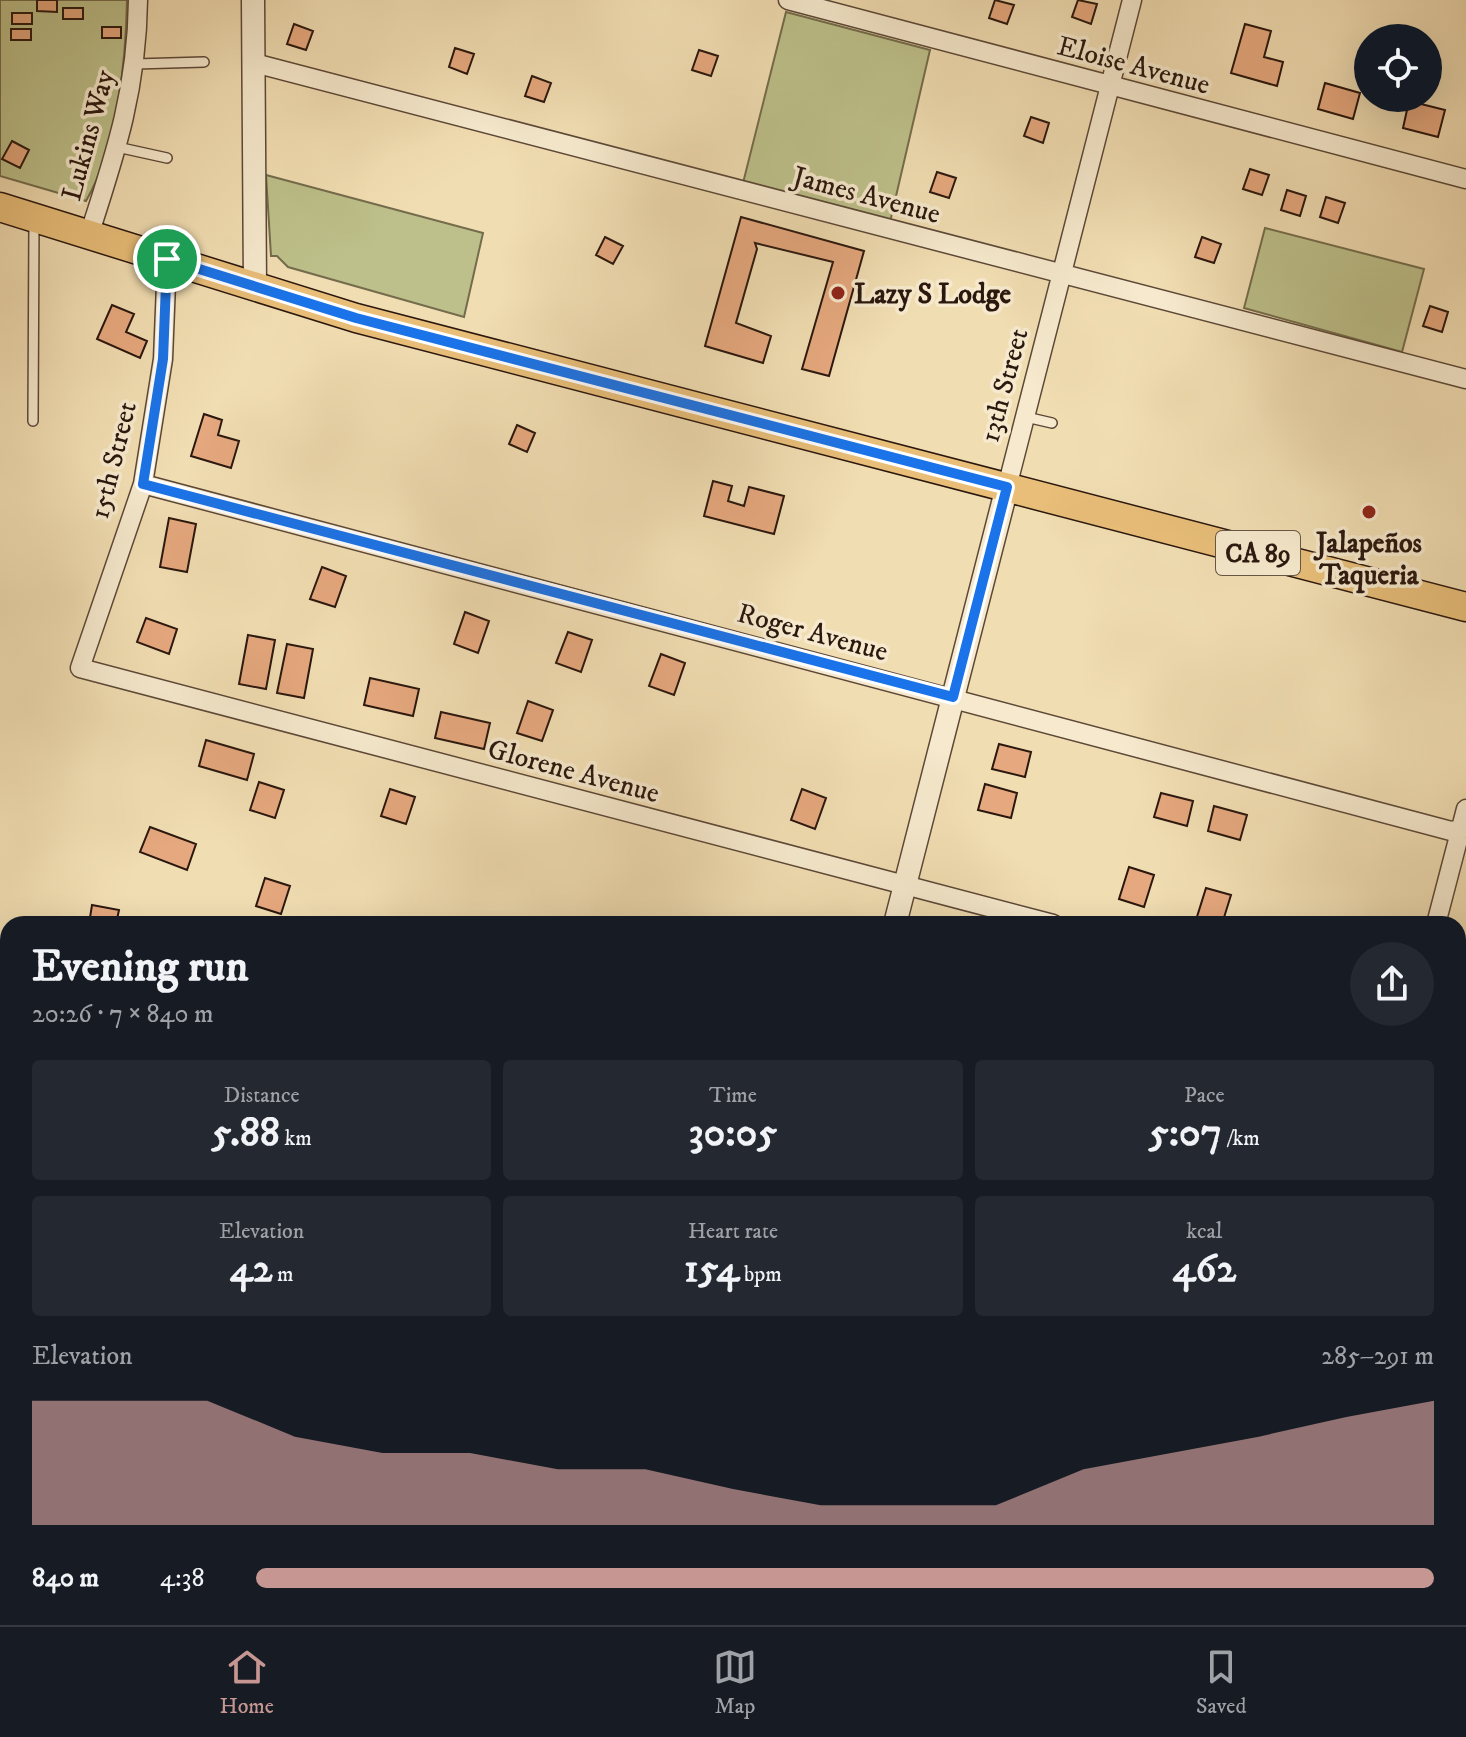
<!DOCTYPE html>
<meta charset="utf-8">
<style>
body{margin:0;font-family:"IM FELL DW Pica",serif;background:#242831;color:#f1f3f6;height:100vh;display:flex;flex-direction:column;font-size:30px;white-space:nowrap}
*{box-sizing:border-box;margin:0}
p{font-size:26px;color:#9ea1a6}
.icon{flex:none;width:44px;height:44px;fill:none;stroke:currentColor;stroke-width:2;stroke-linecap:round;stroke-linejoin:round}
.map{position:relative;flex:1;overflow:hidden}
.drawer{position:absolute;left:0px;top:916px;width:1466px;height:710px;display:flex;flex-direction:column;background:#171b24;border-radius:24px 24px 0 0;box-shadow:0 8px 32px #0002}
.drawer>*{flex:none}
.controls{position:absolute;left:1354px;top:24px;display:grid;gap:16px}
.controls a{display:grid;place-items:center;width:88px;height:88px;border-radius:50%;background:#171b24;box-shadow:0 8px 32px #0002;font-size:40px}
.pin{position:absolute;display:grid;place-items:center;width:68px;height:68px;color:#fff;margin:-34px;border:4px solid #fff;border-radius:50%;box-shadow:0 2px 8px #0007}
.round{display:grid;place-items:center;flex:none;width:84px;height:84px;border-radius:42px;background:#242831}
.head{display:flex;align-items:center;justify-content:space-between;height:136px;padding:0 32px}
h1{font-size:44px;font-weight:700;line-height:60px}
.stats{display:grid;grid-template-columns:repeat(3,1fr);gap:12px;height:136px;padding:8px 32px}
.stats div{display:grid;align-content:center;border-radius:8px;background:#242831;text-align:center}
.stats b{font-size:40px;font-weight:700}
.stats small{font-size:22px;font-weight:400}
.stats p{font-size:22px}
.chart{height:224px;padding:16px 32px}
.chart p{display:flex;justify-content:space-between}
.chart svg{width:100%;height:144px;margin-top:8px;fill:#c59692;opacity:.7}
ul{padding:0 32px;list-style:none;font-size:26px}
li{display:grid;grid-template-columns:128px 96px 1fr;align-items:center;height:60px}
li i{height:20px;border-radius:10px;background:#c59692}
.tabs{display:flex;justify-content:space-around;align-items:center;height:112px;border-top:2px solid #363941;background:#171b24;font-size:22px;color:#9ea1a6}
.tabs a{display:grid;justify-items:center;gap:4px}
.tabs .on{color:#c59692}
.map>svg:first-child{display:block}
</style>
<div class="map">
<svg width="1466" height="1625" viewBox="0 0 1466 1625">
<rect width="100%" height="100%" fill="#f1ddb2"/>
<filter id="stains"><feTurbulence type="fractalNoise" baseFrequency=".0025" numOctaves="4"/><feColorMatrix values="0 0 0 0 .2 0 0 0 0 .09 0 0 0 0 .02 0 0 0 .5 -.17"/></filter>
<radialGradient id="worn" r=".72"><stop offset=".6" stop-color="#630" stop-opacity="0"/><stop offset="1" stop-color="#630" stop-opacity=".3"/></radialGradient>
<!-- green -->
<path fill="#bdc08a" stroke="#746c4c" stroke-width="2" d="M0 0H127C126 61 117 148 86 201L0 176Z
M786 12 930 50 890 222 743 183Z
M266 175 483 233 464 317 288 267 277 256H271Z
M1265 228 1424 269 1402 352 1244 308Z"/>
<!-- building -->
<path fill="#e6a87e" stroke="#2a170e" stroke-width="2" d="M37 0H57V12L37 11Z
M995 0 1014 5 1007 24 989 18Z
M1078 0 1097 4 1091 24 1072 17Z
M63 8H83V19H63Z
M12 13H32V24H12Z
M294 24 313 31 306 50 287 44Z
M1245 24 1271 31 1264 57 1283 62 1277 86 1231 73Z
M102 27H121V38H102Z
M11 29H31V40H11Z
M455 48 474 54 467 74 449 67Z
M699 50 718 56 711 76 692 70Z
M532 76 551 83 544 102 525 96Z
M1325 83 1360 93 1353 119 1318 109Z
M1409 101 1445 110 1438 137 1403 128Z
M1031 117 1049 123 1043 143 1024 136Z
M12 141 29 150 20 168 2 159Z
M1250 169 1269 175 1262 195 1243 189Z
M937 172 956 178 949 198 930 192Z
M1287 190 1306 196 1300 216 1281 210Z
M1326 197 1345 203 1338 223 1320 217Z
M741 217 864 251 829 376 802 369 833 262 755 243 757 249 736 323 771 336 763 363 705 346Z
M605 237 623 246 613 264 596 255Z
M1202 237 1221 244 1214 263 1195 257Z
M112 305 134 314 126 332 147 341 140 358 97 339Z
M1430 306 1448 312 1442 332 1423 326Z
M204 414 222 420 218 435 239 441 231 468 191 456Z
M517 425 535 433 527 452 509 444Z
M713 481 732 486 728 501 744 506 749 487 784 496 774 534 704 516Z
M169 518 196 524 187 572 160 567Z
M322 567 346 576 335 607 310 599Z
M465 612 489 621 478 653 454 644Z
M146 618 177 629 169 654 137 642Z
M568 632 592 640 581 672 556 663Z
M248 635 275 640 266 689 239 684Z
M287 644 313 649 304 698 277 693Z
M661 654 685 663 674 695 649 686Z
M370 678 419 689 413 716 364 705Z
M528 701 553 710 542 741 517 733Z
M441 712 490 723 484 749 435 738Z
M206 740 254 754 247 780 199 766Z
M999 744 1031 752 1025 777 992 769Z
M259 782 284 790 275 818 250 810Z
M985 784 1017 793 1011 818 978 810Z
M390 789 415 797 406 824 381 816Z
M802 789 826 798 815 829 791 820Z
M1161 793 1193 801 1187 826 1154 817Z
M1214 806 1247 815 1240 840 1208 831Z
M150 827 196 844 187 870 140 852Z
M1129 867 1154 875 1144 907 1119 899Z
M265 878 290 886 281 914 256 906Z
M1206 888 1231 895 1222 924 1196 920Z
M92 905 119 910 116 924H89Z
M8 1452V1473L0 1474V1453Z
M0 1528H4L7 1558 0 1559Z
M1466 1581V1612L1458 1604V1589Z
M70 1618H79L96 1623 68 1625Z
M1155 1618H1182L1178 1625H1165Z"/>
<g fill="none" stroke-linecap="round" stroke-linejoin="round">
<!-- service casing -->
<g stroke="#5c4837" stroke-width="12">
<path id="service" d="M135 64 204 62
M117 147 167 158
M1026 417 1052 423
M33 421 34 221"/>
</g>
<!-- minor casing -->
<g stroke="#5c4837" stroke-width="21">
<path id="minor" d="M788 0 1466 179
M254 63 1466 379
M89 235C116 152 137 89 138 0
M167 259 163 359 143 484 80 668 1053 924
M143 484 1451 831 1466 828
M1007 487 1132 0
M1436 924 1466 809
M0 1007 8 1010
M1458 1034 1466 1040
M0 1367 8 1369
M1458 1507 1466 1514
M953 1618 980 1625
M29 1625 30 1618"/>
</g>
<!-- tertiary casing -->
<g stroke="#5c4837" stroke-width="25">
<path id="tertiary" d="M253 0 255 288
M895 924 1007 487
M717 1625 719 1618"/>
</g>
<!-- primary casing -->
<g stroke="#2a170e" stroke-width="31">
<path id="primary" d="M0 207 356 318 1466 607"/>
</g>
<!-- service -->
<use href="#service" stroke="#f6e9cd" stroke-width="9"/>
<!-- minor -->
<use href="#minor" stroke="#f6e9cd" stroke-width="18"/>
<!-- tertiary -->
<use href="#tertiary" stroke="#f6e9cd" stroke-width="22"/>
<!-- primary -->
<use href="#primary" stroke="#e8be79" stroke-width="28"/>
</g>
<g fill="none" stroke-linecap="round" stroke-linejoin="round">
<!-- route casing -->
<g stroke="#fff" stroke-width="16">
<path id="route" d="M167 259 356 318 1007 487 953 697 143 484 163 359Z"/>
</g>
<!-- route -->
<use href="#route" stroke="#1a73e8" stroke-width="10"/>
</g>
<!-- markers -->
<g fill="#8f2418" stroke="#f6e9cd" stroke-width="3">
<circle cx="838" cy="293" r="8"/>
<circle cx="1369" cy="512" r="8"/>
</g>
<g text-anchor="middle" stroke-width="7" stroke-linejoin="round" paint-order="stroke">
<!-- shield labels -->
<rect fill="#f6e9cd" stroke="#675647" stroke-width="2" x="1216" y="531" width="84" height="44" rx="6"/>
<g font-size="26" font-weight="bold" fill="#2a170e">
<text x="1258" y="562">CA 89</text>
</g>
<!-- street labels -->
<g font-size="28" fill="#2a170e" stroke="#f6e9cd">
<text transform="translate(1134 64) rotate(15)" y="10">Eloise Avenue</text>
<text transform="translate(87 135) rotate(-75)" y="10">Lukins Way</text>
<text transform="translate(867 194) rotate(15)" y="10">James Avenue</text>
<text transform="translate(1003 385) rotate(-75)" y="10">13th Street</text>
<text transform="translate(112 460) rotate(-76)" y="10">15th Street</text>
<text transform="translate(813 631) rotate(15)" y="10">Roger Avenue</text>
<text transform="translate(574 770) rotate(15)" y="10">Glorene Avenue</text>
</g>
<!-- poi labels -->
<g font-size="28" font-weight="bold" fill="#2a170e" stroke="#f6e9cd" text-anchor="start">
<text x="854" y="303">Lazy S Lodge</text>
<text x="1369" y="552" text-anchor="middle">Jalapeños<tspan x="1369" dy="32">Taqueria</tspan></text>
</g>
</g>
<rect width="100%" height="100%" filter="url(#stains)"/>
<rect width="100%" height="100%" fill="url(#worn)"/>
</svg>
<div class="controls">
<a><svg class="icon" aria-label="locate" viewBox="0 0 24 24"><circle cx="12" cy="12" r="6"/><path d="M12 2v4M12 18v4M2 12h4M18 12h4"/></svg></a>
</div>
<div class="pin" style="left:167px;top:259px;background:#1e9e55"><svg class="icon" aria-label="arrive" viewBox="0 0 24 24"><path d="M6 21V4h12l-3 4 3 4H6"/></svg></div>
<section class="drawer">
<div class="head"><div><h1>Evening run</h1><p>20:26 · 7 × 840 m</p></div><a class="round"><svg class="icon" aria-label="share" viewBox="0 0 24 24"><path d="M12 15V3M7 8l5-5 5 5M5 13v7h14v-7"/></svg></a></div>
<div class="stats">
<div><p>Distance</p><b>5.88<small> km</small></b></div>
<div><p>Time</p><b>30:05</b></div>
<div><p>Pace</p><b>5:07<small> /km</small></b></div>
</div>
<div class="stats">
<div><p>Elevation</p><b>42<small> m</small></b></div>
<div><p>Heart rate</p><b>154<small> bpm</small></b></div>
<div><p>kcal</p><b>462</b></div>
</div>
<div class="chart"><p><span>Elevation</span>285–291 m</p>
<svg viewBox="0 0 160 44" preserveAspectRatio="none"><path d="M0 44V6L10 6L20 6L30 17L40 22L50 22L60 27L70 27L80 33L90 38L100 38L110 38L120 27L130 22L140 17L150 11L160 6V44z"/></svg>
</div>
<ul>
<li><b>840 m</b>4:38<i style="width:100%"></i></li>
</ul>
</section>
</div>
<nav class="tabs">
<a class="on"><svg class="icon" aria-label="home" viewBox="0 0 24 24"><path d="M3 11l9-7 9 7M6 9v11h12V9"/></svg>Home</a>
<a><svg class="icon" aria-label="map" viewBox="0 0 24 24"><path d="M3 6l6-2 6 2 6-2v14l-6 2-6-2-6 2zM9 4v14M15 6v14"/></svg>Map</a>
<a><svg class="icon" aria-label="saved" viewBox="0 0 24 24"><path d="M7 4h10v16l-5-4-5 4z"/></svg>Saved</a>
</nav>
